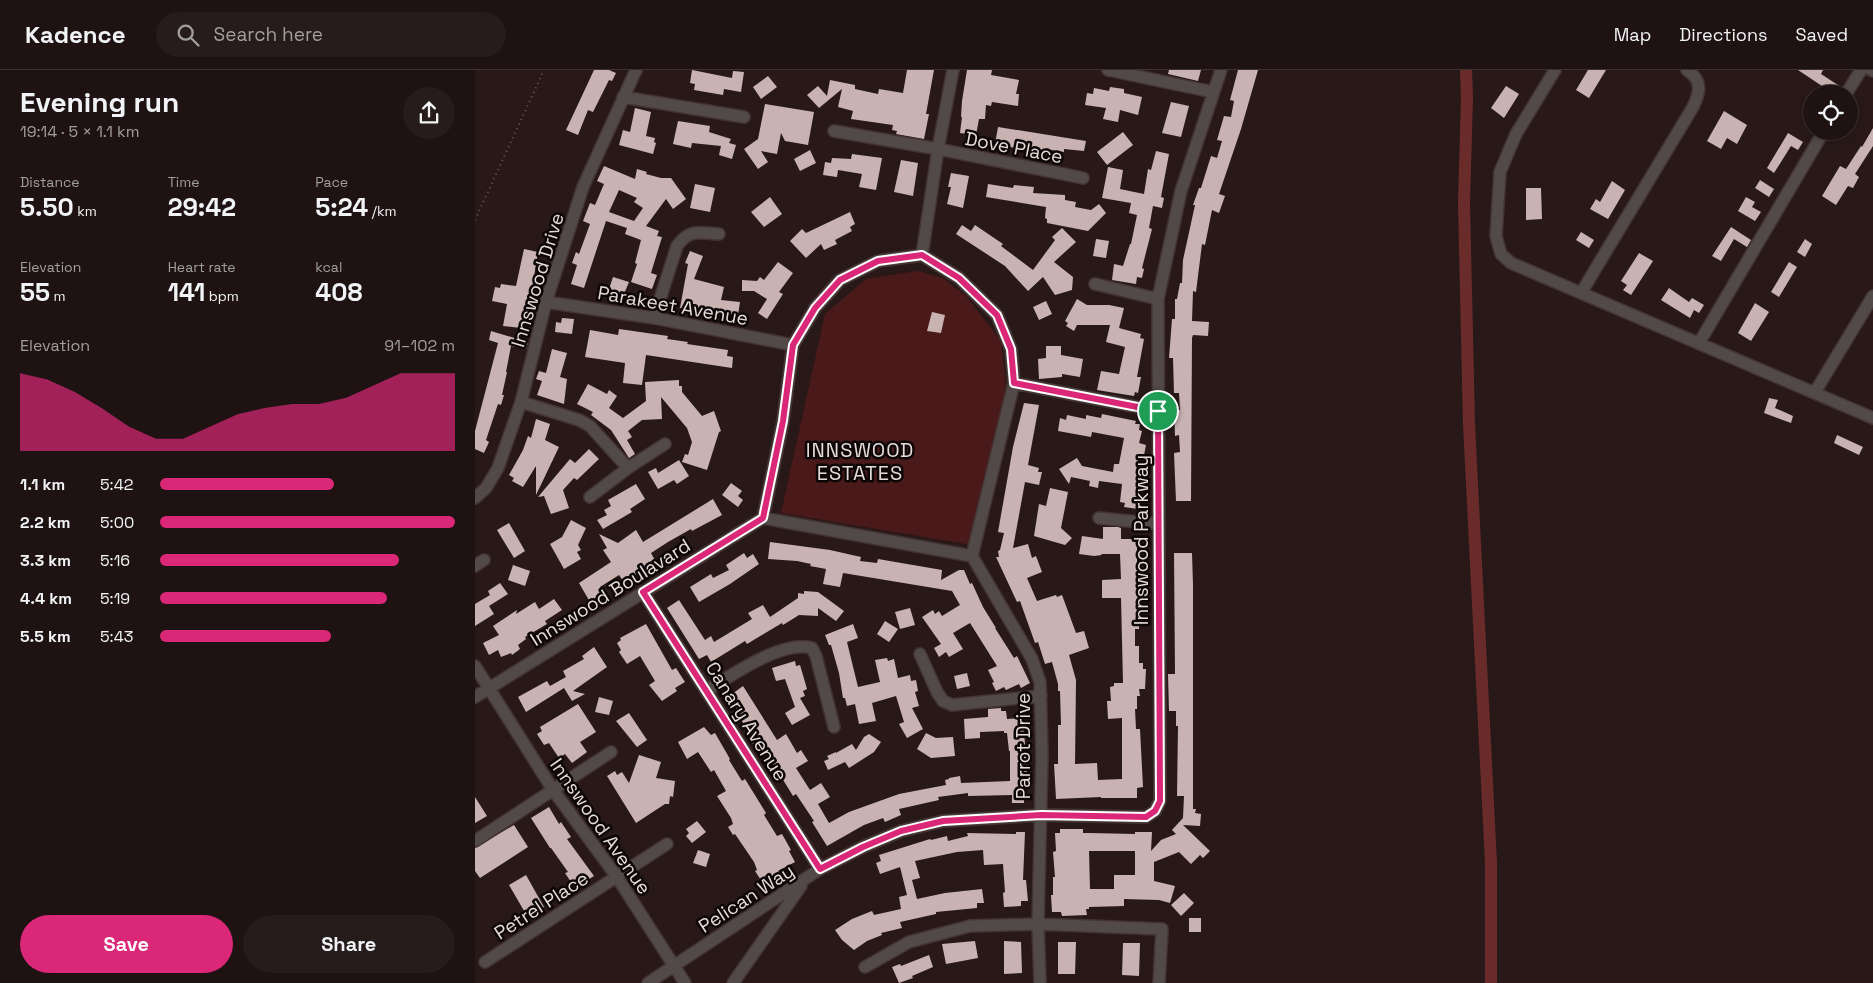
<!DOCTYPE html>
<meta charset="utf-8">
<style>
body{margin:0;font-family:"Space Grotesk",sans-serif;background:#261c1b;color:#f1f3f6;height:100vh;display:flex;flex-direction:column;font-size:19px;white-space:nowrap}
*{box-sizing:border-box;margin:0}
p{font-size:16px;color:#a19e9f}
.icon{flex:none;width:28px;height:28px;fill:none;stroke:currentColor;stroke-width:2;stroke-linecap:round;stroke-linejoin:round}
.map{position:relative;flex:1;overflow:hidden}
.details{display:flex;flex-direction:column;background:#1e1312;width:475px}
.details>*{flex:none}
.buttons{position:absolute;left:1328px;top:15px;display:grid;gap:10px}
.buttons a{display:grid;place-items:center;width:55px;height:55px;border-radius:50%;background:#1e1312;box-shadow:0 2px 8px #0003,0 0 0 1px #3c3232;font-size:25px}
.pin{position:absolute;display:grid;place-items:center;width:42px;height:42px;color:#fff;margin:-21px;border:2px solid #fff;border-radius:50%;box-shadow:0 1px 5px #0007}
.round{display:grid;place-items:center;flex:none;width:52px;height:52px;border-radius:26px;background:#261c1b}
.summary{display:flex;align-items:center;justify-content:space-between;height:85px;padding:0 20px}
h1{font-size:28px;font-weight:700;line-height:38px}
.metrics{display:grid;grid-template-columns:repeat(3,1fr);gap:8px;height:85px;padding:5px 20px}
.metrics div{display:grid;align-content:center}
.metrics b{font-size:25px;font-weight:700}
.metrics small{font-size:14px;font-weight:400}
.metrics p{font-size:14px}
.chart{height:140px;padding:10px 20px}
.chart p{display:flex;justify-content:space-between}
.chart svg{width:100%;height:90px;margin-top:5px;fill:#db2777;opacity:.7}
.action{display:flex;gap:10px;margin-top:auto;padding:10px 20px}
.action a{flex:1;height:58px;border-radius:30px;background:#db2777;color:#fff;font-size:20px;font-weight:700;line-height:58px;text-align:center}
.action a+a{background:#261c1b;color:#f1f3f6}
ul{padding:0 20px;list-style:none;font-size:16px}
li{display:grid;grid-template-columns:80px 60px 1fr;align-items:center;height:38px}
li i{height:12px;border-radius:6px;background:#db2777}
header{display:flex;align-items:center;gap:30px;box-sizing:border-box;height:70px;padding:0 25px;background:#1e1312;border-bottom:1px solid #3c3232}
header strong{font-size:24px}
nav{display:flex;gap:28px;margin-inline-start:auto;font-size:18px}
.search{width:350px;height:45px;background:#261c1b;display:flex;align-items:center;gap:12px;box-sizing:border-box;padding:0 18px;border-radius:28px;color:#a19e9f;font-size:19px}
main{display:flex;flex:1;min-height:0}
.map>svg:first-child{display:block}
</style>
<header>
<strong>Kadence</strong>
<div class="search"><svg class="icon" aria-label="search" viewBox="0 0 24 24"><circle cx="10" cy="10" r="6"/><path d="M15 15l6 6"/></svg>Search here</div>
<nav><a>Map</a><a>Directions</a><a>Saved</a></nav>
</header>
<main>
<section class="details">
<div class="summary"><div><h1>Evening run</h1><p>19:14 · 5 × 1.1 km</p></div><a class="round"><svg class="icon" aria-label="share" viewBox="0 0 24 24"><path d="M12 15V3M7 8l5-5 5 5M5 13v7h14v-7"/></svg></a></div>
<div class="metrics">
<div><p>Distance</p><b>5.50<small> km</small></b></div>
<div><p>Time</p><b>29:42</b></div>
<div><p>Pace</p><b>5:24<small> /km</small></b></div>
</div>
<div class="metrics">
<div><p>Elevation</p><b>55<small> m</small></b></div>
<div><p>Heart rate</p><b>141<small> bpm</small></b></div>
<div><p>kcal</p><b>408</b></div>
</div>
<div class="chart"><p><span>Elevation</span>91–102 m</p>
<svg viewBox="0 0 160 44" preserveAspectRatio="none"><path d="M0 44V6L10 9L20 15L30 23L40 32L50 38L60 38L70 32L80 26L90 23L100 21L110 21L120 18L130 12L140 6L150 6L160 6V44z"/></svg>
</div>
<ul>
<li><b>1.1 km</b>5:42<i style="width:59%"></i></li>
<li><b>2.2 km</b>5:00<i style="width:100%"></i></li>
<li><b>3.3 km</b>5:16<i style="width:81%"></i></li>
<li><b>4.4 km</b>5:19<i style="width:77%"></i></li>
<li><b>5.5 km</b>5:43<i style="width:58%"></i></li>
</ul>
<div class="action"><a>Save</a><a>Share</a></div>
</section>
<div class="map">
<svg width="1398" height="913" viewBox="0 0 1398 913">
<rect width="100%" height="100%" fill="#281918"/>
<!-- green -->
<path fill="#4a1a1a" d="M442 201 468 208 491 226 526 271 531 317 497 475 306 443 350 244 391 209Z"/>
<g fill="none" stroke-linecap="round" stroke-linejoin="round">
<!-- canal -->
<path stroke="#6a2c2b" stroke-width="12" d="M991 0 992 27 989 133 994 354 1016 793V913"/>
</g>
<!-- building -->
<path fill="#c9b3b2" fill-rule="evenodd" d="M119 0H134L141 3 137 11 134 10 118 42 113 40 103 65 91 60Z
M217 0 257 8 258 1 269 2 266 22 249 19 248 25 219 20 220 14 215 13Z
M432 0H459L451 44H454L449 69 421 64 422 61 417 60 418 55 376 49 378 41 363 37 367 19 344 38 332 25 343 16 352 26 355 10 380 15V19L403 24 404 19 428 23Z
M492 0H517L516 5 544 10 541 24H544L543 36 517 32 516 36 511 35 510 49H504L501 65 485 63 487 47H486L487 31Z
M694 0H726L723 11 693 4Z
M763 0H783L766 59 744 124 750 126 744 143 737 140 730 175 727 174 721 222 718 221 717 251 734 252 733 266 718 265 717 268 716 431H701L699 383 705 382 704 365 700 366 699 340H705L704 323H699L698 288H694L697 249H700V229H702L705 213H707L708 190 720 135H718L724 118H726L736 86 742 88 747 71 742 70 749 46 756 47 759 31 755 30Z
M1113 0H1131L1114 28 1101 20Z
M1323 0H1348L1346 4 1366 17 1364 24H1359Z
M293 6 302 17 286 29 278 17Z
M1031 16 1044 24 1029 48 1016 38Z
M635 17 649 19V23L667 27 663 45 645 40 643 52 628 49 631 38 610 35 612 23 618 24 619 18 634 21Z
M696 32 714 36 706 67 687 63Z
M290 34 339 42 333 75 310 71 306 63 302 84 286 81 293 92 283 99 269 79 283 69Z
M160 38 176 42 171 66 180 68 179 72 181 73 178 84 144 75 148 60 155 62Z
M1249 41 1272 55 1262 74 1252 68 1246 79 1232 71Z
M203 51 235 56 234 62 256 69 254 73 261 75 257 89 244 85 246 76 217 73 216 78 198 74Z
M523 57 611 71 609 81 589 79V82L571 79 570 84 520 74Z
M1398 58V76L1380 104 1384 107 1378 118 1373 116 1361 135 1347 126 1365 96 1371 99 1386 76 1387 77Z
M648 62 658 75 632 95 622 82Z
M1313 63 1328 72 1323 80 1316 76 1299 103 1292 98Z
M335 80 341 93 325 101 319 89Z
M681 81 694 84 686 127 689 128 687 138 678 136 674 158 677 159 667 198 669 199 667 208 662 207 661 214 637 210 639 194 648 196 655 174H656L662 145 654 143 656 133 627 128 633 97 648 100 645 119 669 124 673 99 676 100Z
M377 84 407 88 401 120 384 117 387 104 363 100 362 107 348 105 350 92 356 93 357 88 376 89Z
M426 90 443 93 438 126 419 122Z
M129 96 160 109 162 99 172 102 171 104 186 108H196L211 129 198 139 191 129 171 156 184 161 182 166 187 167 176 203 182 205 177 219 156 212 162 194 160 193 166 170 150 164 152 158 131 151 109 218 96 214 102 195 97 193 101 182 104 184 115 154 108 151 115 133 120 135 129 114 122 111ZM144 120 162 128 159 132 168 138 159 151 134 142Z
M476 103 494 106 488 138 472 134 476 117H473Z
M1285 110 1299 119 1294 127 1280 118Z
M1137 111 1150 120 1133 149 1115 139 1121 129 1125 132Z
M220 114 240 118 235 142 215 138Z
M513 114 538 118 539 115 559 117 558 123 590 125V130L601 132 600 137 616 140 624 134 631 143 613 161 572 153V149L570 148 571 137 511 127Z
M1051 118H1066L1067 149 1051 150Z
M295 127 307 144 289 157 276 142Z
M1271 127 1280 132 1277 137 1286 142 1280 151 1263 141Z
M375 142 380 154 375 157 377 161 360 170 362 174 349 180 346 174 331 188 315 171 327 159 331 163Z
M487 155 496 161 500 155 528 174 526 176 558 200 580 170 577 167 587 158 601 172 579 192 598 207 597 220 580 225 568 207 553 221 530 196 481 164Z
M1256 157 1276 170 1272 177 1259 169 1246 191 1237 186Z
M1106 162 1119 170 1114 178 1101 170Z
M621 169 634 171 631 188 618 186Z
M1330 169 1337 174 1330 187 1322 182Z
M49 179 63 182 54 237H50L46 258 28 256 32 234 17 231 20 217 25 218 26 214 41 216Z
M215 181 228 186 219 209 249 217 246 230 265 232 263 245 238 241 237 247 223 244 224 242 205 238 213 194 210 193Z
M1164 183 1178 191 1156 225 1148 220 1152 215 1146 211Z
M303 192 318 203 304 222 308 224 292 249 283 243 292 229 279 221H267V210L282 211 285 207 289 210Z
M1314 192 1322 197 1304 227 1296 222Z
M138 207 154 212 149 224 134 219Z
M1194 218 1214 232 1217 228 1229 235 1224 243 1219 240 1215 248 1186 230Z
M602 229 612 235H634L649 238 644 258 666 264 665 268 669 269 662 307H666L663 323 660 322 659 326 622 320 626 301 644 304 650 277 631 272 635 255H602L599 261 591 256 593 253 590 251Z
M571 231 577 244 564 250 558 237Z
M1280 233 1294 242 1276 271 1263 263Z
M457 242 470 245 466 263 452 261Z
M87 248 99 249 97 264 80 262 81 252 86 253Z
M144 259 193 266 192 269 213 272 212 274 253 280 252 286 258 287 257 298 171 285 167 315 148 313 150 293 110 287 115 260 143 265Z
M16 261 53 272 51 279 36 276 31 302H32L27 325H29L26 335 23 334 11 370 14 372 9 383 0 379V361L23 273 14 270Z
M571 276H586V285L608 289 605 307 587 304V307L564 309 563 289 571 288Z
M77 279 92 283 85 307 92 309 89 334 62 325 67 311 61 309 64 301 71 303Z
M204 310V316H207V322L227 346 239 341 246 361 244 362 232 400 207 392 210 384 213 385 217 372 212 358 186 327 187 349 167 350 153 361 157 367 152 370 160 384 154 388 136 360 116 345 118 342 102 334 113 314 132 324 134 320 142 326 134 338 148 348 171 331 170 312Z
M1294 328 1303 330 1300 338 1318 346 1316 353 1289 343Z
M549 333 564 335 553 395 564 398 563 402H567L564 415 550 412 538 478 553 474 557 488 561 486 567 502 552 508 562 531 581 525 582 527 587 525 601 563 609 561 614 578 594 585 601 610 600 694 622 693 623 710 647 709V648L633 649 632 631H636L635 617 639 616V613H648L646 528H627V510L646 509 645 484H626L627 485 619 486 604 484 607 466 628 469V457H643L646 458V469H662V494H664L666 527H664V559H660V576H664V593H668V599H671L670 619H664L665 626H662V639H660L661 659H665L668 717 662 718V728H626V727L581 729 579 694H583V655H586L585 621H583V614L577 592 570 594 563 572 560 573 545 531 542 532 521 487H524L523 481 525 480 529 463 523 462 538 377Z
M627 344 661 351 660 354H665L664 360 667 361 664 373 671 375 669 385 664 384 661 402H665L662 423H665L663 439 649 437 650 433 645 432 647 414 624 411 623 418 614 416 615 411 596 407 594 414 584 399 602 388 607 396 638 402 639 394H644L649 368 617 362 616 367 583 361 585 348 591 350 592 345 611 349V345L626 348Z
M61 349 75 354 70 370 84 377 61 425V396L48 417 37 411 39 408 34 405 48 380 53 366 56 368Z
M1362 365 1388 377 1384 385 1359 373Z
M114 379 124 389 102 410 99 408 88 420 94 438 76 444 69 426 63 427 95 389 100 393Z
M204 390 214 406 202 414 199 410 183 419 173 402 181 398 183 403Z
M256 413 267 421 263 426 268 430 263 437 247 425Z
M161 414 170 429 155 439 157 442 128 459 122 450 132 445 129 440 136 436 133 430Z
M575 418 593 422 586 458 597 468 590 475 559 466 564 434 571 436Z
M238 429 247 445 217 461 216 459 193 472 176 483 181 492 149 512 144 505 125 517 130 526 123 531 121 528 115 532 104 513 136 492 128 480 132 478 124 464 143 473 161 460 168 472Z
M96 450 111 458 103 475 106 480 102 482 106 489 89 499 75 474 87 467Z
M34 453 50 481 39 488 22 460Z
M295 472 355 480 386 487 385 491 402 493 403 489 467 500 466 510 484 500H489L495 514 497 513 508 537 521 558H520L539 588 542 586 555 613 546 618 544 614 531 620 529 617 521 621 517 613 519 612 513 600 522 596 495 553 478 563 488 579 474 587 471 582 464 587 459 578 466 574 447 547 458 540 460 544 464 541 467 546 485 535 477 521 368 503 365 517 348 514 351 499 335 496 336 494 322 491 293 489Z
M269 483 272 488 278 484 284 494 255 514 224 532 215 517 236 504 238 508 254 500 251 495Z
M699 483H717L718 515V739H721L720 743 726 744 725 756 708 755 735 781 728 788 725 785 716 794 704 782 679 792V811L700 816 695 833 684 830 649 829V836L614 837V839H611L612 845 587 846 586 842H577L576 825H578V807H580L578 782 581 781 580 763H585V759H608V763H614L660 764V762H677L676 781 686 770 701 764 697 760 708 748 709 726H702L703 656H701V641H694L693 604H700ZM614 781H660V805H639V819H615Z
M38 495 55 501 50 516 33 510Z
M25 513 33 524 14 536 19 544 0 556V534L15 525 13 521Z
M329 521 343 522 369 541 361 551 343 538V546L324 545 308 555 307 553 272 574 270 571 236 592 232 585 224 589 192 538 204 530 230 570 236 566 239 572 277 549 273 543 288 535 295 547 323 528V523L329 524Z
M79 529 87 540 70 551 72 554 50 567 51 569 43 575 45 579 37 585 36 583 26 587 23 580 14 585 8 573 24 565 18 556 42 540 41 544 60 532 64 539Z
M435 538 440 555 425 559 420 542Z
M410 551 423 559 414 572 402 564Z
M171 554 197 600 201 598 210 612 200 618 202 621 187 631 174 615 180 611 165 586 152 594 144 582 146 580 142 573 146 570 145 568Z
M378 554 383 568 372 572 383 617 405 612 400 590 412 588 413 591 419 589 423 608 435 605 436 611 441 610 443 621 440 622 444 636 437 638 448 659 432 668 424 654 429 652 421 626 397 633 401 651 384 654 380 634 372 636 370 628H368L364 603 356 575H354L350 565Z
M119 577 132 597 98 621 110 624 97 631 89 618 51 642 43 627 72 611 75 616 91 607 88 601 109 589 107 586Z
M320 591 321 596 325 595 332 619 328 621 330 626 325 628 335 645 317 655 310 643 320 637 310 609 301 611 297 598Z
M492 603 495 616 482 619 479 606Z
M268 616 302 670 311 664 322 683 326 680 333 691 321 698 335 720 346 713 355 727 343 734 354 753 374 742 424 724 471 715 470 710 474 709V708L485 706 486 713 535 711V681H534L532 663H529V661L505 662V668L490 669 489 649 513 647V639L526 638V641H531L532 649 548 648 551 688H553L551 715H549V733H537V725L493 726V723L463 727 464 730 424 739 426 745 410 752 408 748 389 755 352 776 337 752 339 751 321 724 318 726 286 674 280 677 273 666 275 664 265 648 267 647 253 627Z
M124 627 138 631 134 645 120 642Z
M103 634 121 662 105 672 112 682 97 693 90 684 84 688 74 673 69 675 62 664 67 661 65 657Z
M154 643 172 670 162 677 141 651Z
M229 657 236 665 240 663 255 689 254 690 267 711 270 709 291 743 289 745 302 766 307 764 316 780 314 781 320 792 303 801 309 811 293 821 280 801 282 800 279 792 260 764 258 765 253 757 258 754 256 748 242 726 251 721 239 700 236 702 223 682 212 689 203 672Z
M451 663 461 668 478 667 480 686 456 688 442 679Z
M394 664 406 672 399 682 374 698 370 692 353 700 349 691 354 689 352 686 361 682V683L377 674 381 680 389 667Z
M164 685 186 692 181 708 200 711 198 727 195 726 194 734H190L161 753 132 706 140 701 142 705 147 702 154 713Z
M0 727 12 746 0 753Z
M74 737 84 754 86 752 96 767 92 769 119 806 100 818 90 803 93 802 76 778H75L56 748Z
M222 751 231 762 217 773 211 766 214 763 211 759Z
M39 755 53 777 5 808 0 801V778Z
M541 762H550L548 810H551L553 831H546V836L529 837 528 823 530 822 528 794 509 795 508 780 482 782 440 791 445 808 437 810 442 829 470 823 507 819 509 833H502V838L461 842V844L425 852 427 858 406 863 407 865 392 871 379 880 367 870 360 860 377 849 397 841 399 845 426 839 424 827 432 825 425 797 405 804 401 793 406 791 404 785 455 769 456 770 472 766 473 771 493 766 492 763 541 764Z
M223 780 235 784 231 797 218 793Z
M51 805 69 837 52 846 34 815Z
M709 823 719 833 706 846 696 835Z
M714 848H726V862H714Z
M500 871 503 888 471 894 467 874Z
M529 871 546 872 547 903 529 904Z
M583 872H601L600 904H583Z
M648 873H665L664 906 647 905Z
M454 885 458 897 437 906 438 908 424 913 417 897 425 894 426 896Z"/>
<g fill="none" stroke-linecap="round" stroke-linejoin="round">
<!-- minor casing -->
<g stroke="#433433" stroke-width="14">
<path id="minor" d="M633 0 738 22
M1080 0 1041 64 1025 102 1021 166 1026 184 1036 193 1398 348
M1396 0 1398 1
M1371 24 1386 0
M148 27 269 47
M359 61 463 79 608 108
M447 185 463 79 478 0
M620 214 683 229
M1106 223 1218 37C1225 22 1228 11 1212 0
M71 232 179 248 318 275
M179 248 202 176C215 158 225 163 244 164
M1224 273 1349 61
M539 313 683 341
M1340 322 1398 226
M46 332 104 350 115 356 153 398
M115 427 153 398 190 374
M0 428 11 418 23 398 46 332 71 232 108 117 161 0
M288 448 308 351 318 275 340 238 365 210 403 191 447 185 484 208 522 245 536 279 539 313 497 486
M624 448 684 454
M497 486 557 589 565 612 567 684 563 854 565 913
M0 496 9 490
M168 522 345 799
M445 584 462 622 468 631 477 635 566 626
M0 596 78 720 142 807 210 913
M232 620C258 605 306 570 337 578L341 586 359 657
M0 627 288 448 497 486
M0 771 136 682
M10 892 192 774
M390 897 434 872 495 856 563 854 687 859 684 913
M173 913 345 799 388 777 426 761 468 751 566 745 671 747 680 741 685 731 683 229 706 121 746 0
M258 913 326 816"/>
</g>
<!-- path -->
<path stroke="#695b5a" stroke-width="2" stroke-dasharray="1 4" stroke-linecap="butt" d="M0 150 69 0"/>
<!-- minor -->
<use href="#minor" stroke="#524a49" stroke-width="11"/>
</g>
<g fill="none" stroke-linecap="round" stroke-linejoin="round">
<!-- route casing -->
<g stroke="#fff" stroke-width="10">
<path id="route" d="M447 185 484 208 522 245 536 279 539 313 683 341 685 731 680 741 671 747 566 745 468 751 426 761 388 777 345 799 168 522 288 448 308 351 318 275 340 238 365 210 403 191Z"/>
</g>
<!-- route -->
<use href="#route" stroke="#db2777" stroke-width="6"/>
</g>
<g text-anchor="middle" stroke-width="5" stroke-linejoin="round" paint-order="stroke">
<!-- street labels -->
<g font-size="19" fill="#e6dbda" stroke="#0c0606">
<text transform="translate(539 77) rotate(11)" y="7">Dove Place</text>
<text transform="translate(62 210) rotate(-73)" y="7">Innswood Drive</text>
<text transform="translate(198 235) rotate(10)" y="7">Parakeet Avenue</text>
<text transform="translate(666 470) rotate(-90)" y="7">Innswood Parkway</text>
<text transform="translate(135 522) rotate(-32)" y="7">Innswood Boulavard</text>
<text transform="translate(272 651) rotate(58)" y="7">Canary Avenue</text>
<text transform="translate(548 676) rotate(-90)" y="7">Parrot Drive</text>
<text transform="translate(126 756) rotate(55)" y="7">Innswood Avenue</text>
<text transform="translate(271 828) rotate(-33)" y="7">Pelican Way</text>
<text transform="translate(66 835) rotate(-33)" y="7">Petrel Place</text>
</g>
<!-- neighbourhood labels -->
<g font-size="20" letter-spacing="1" fill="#e6dbda" stroke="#0c0606">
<text x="385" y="387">INNSWOOD<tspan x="385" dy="23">ESTATES</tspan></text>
</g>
</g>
</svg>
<div class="buttons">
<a><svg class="icon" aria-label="locate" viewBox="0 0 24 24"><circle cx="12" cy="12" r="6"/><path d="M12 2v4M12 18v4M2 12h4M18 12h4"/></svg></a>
</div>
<div class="pin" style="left:683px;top:341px;background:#1e9e55"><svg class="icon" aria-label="arrive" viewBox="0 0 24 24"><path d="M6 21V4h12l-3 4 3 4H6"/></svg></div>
</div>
</main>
